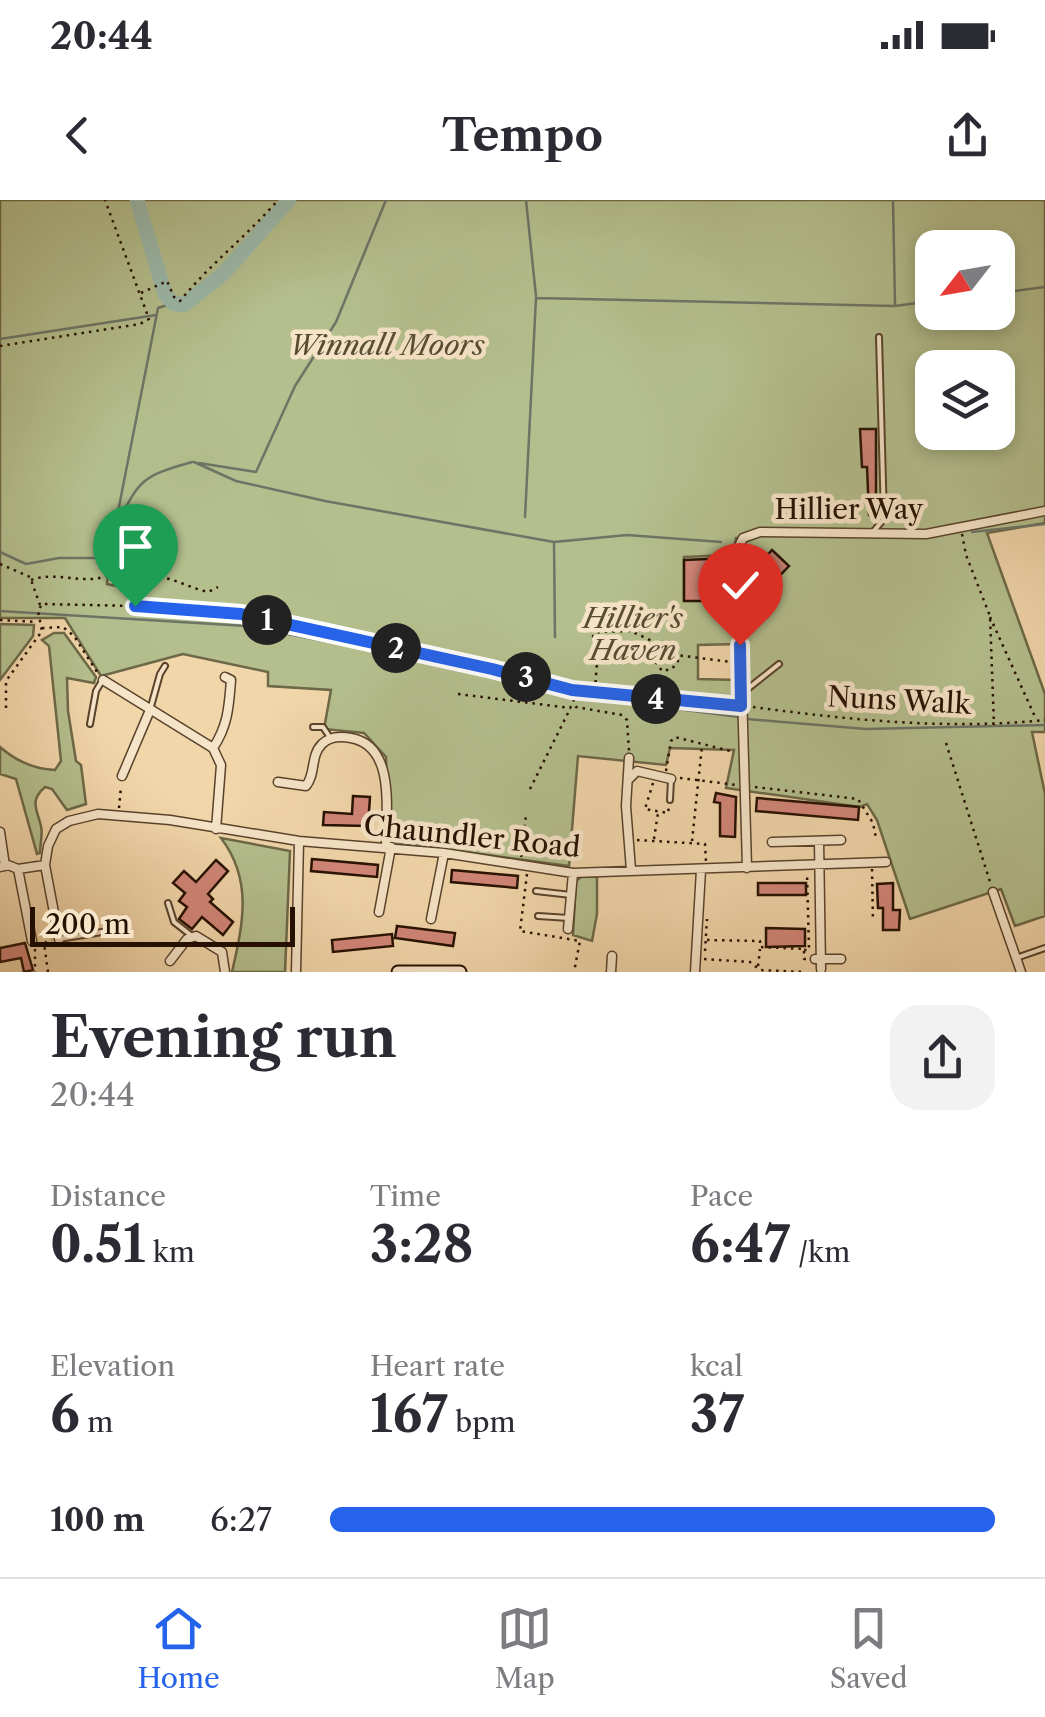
<!DOCTYPE html>
<style>
body{margin:0;font-family:"Libre Caslon Text",serif;background:#f2f2f3;color:#2b2b33;height:100vh;display:flex;flex-direction:column;font-size:38px;white-space:nowrap}
*{box-sizing:border-box;margin:0}
p{font-size:32px;color:#7c7c81}
.icon{flex:none;width:55px;height:55px;fill:none;stroke:currentColor;stroke-width:2;stroke-linecap:round;stroke-linejoin:round}
.map{position:relative;height:772px;overflow:hidden}
.details{display:flex;flex-direction:column;background:#fff;flex:1}
.details>*{flex:none}
.needle{width:65px;rotate:239deg}
.fabs{position:absolute;left:915px;top:30px;display:grid;gap:20px}
.fabs a{display:grid;place-items:center;width:100px;height:100px;border-radius:20px;background:#fff;box-shadow:0 5px 15px #0003;font-size:50px}
.scale{position:absolute;left:30px;bottom:25px;width:265px;box-sizing:border-box;padding-left:10px;border:5px solid #261001;border-top:0;font-size:28px;line-height:35px;white-space:nowrap;color:#261001;-webkit-text-stroke:8px #f6e4c8;paint-order:stroke}
.pin{position:absolute;display:grid;place-items:center;width:85px;height:85px;color:#fff;margin:-102px -42px;border-radius:50% 50% 50% 0;rotate:-45deg;box-shadow:0 0 10px #0007}
.pin .icon{rotate:45deg}
.km{position:absolute;width:50px;height:50px;margin:-25px;border-radius:50%;background:#222;color:#fff;font-size:28px;line-height:50px;text-align:center}
.round{display:grid;place-items:center;flex:none;width:105px;height:105px;border-radius:30px;background:#f2f2f3}
.head{display:flex;align-items:center;justify-content:space-between;height:170px;padding:0 50px}
h1{font-size:55px;font-weight:800;line-height:75px}
.stats{display:grid;grid-template-columns:repeat(3,1fr);gap:15px;height:170px;padding:10px 50px}
.stats div{display:grid;align-content:center}
.stats b{font-size:50px;font-weight:800}
.stats small{font-size:28px;font-weight:400}
.stats p{font-size:28px}
ul{padding:0 50px;list-style:none;font-size:32px}
li{display:grid;grid-template-columns:160px 120px 1fr;align-items:center;height:75px}
li i{height:25px;border-radius:12px;background:#2563eb}
.status{display:flex;justify-content:space-between;align-items:center;height:70px;padding:0 50px;background:#fff;direction:ltr}
.status svg{height:28px;fill:currentColor}
header{display:flex;justify-content:space-between;align-items:center;height:130px;padding:0 50px;background:#fff;font-size:45px;font-weight:800}
.menu{display:flex;justify-content:space-around;align-items:center;height:140px;border-top:2px solid #e1e1e2;background:#fff;font-size:28px;color:#7c7c81}
.menu a{display:grid;justify-items:center;gap:5px}
.menu .active{color:#2563eb}
.map>svg:first-child{display:block}
</style>
<div class="status"><b>20:44</b><svg viewBox="0 0 49 12"><path d="M0 12V9h3v3zM5 12V6h3v6zM10 12V3h3v9zM15 12V0h3v12zM26 1h20v11H26zM47 4h2v5h-2z"/></svg></div>
<header><svg class="icon" aria-label="back" viewBox="0 0 24 24"><path d="M15 5l-7 7 7 7"/></svg>Tempo<svg class="icon" aria-label="share" viewBox="0 0 24 24"><path d="M12 15V3M7 8l5-5 5 5M5 13v7h14v-7"/></svg></header>
<div class="map">
<svg width="1045" height="772" viewBox="0 0 1045 772">
<rect width="100%" height="100%" fill="#f1d6aa"/>
<filter id="stains"><feTurbulence type="fractalNoise" baseFrequency=".002" numOctaves="4"/><feColorMatrix values="0 0 0 0 .2 0 0 0 0 .09 0 0 0 0 .02 0 0 0 .5 -.17"/></filter>
<radialGradient id="worn" r=".72"><stop offset=".6" stop-color="#630" stop-opacity="0"/><stop offset="1" stop-color="#630" stop-opacity=".3"/></radialGradient>
<!-- green -->
<path fill="#b4bf8d" stroke="#6d6847" stroke-width="2.5" fill-rule="evenodd" d="M0 0H1045V323L987 333 1045 494V532H1032L1045 594V716L1015 726 1001 689 910 719 877 620 867 604 860 607 726 588 734 550 670 548 666 565 578 556 569 666 389 642 386 557 364 533 324 529 331 490 268 486V472L183 454 101 476 65 418H0ZM932 48H998V112H932ZM932 168H998V232H932ZM736 338H742L740 505 736 503 738 480 698 479V445L737 444 736 401 684 400V357L733 355ZM157 347 152 385 136 390 107 384 111 350Z
M0 424 34 425 33 436 0 480Z
M54 433H64L96 477 94 483 67 478 68 511 76 561 81 565 86 604 67 610 52 589 45 587C29 601 37 609 41 626 43 634 40 644 40 653L37 654 16 579 0 574V547C16 561 33 569 55 570L61 561 49 446 42 440Z
M221 638 290 651 285 772H232C243 724 253 680 221 638Z
M582 676 597 677V714L592 741 573 735 576 681Z"/>
<g fill="none" stroke-linecap="round" stroke-linejoin="round">
<!-- stream -->
<path stroke="#6c7566" stroke-width="2.5" d="M526 0 536 96
M893 0 895 104
M998 93 1045 87
M0 139 156 115
M194 262 236 281 325 301 554 342 627 335 721 342
M199 263 256 272 295 186 336 122 386 0
M525 317 536 98 895 106 932 101
M116 322 158 108 173 103
M115 328C140 280 139 277 192 262
M972 332 1045 324
M554 343 555 437
M0 352 26 364 59 358H99L114 329
M0 411 246 426 452 466 562 494 739 517
M747 519 866 529 1045 525"/>
<!-- river -->
<path stroke="#9bb9aa" stroke-width="15" d="M137 0 165 94 173 103 184 105 224 73 289 0"/>
</g>
<!-- building -->
<path fill="#d28679" stroke="#261001" stroke-width="2.5" d="M860 229H876V319L869 315 867 267H862Z
M772 350 789 366 764 392 747 377Z
M731 358 732 386H723L724 401H684V360Z
M716 593 736 597 735 637 720 636V603L714 602Z
M353 596 370 597 368 626 323 625 324 612 352 614Z
M757 598 859 607 858 620 756 611Z
M312 659 378 665 377 677 311 671Z
M216 660 228 671 208 694 213 699 210 702 233 722 223 735 202 717 192 729 179 719 187 707 179 701 185 693 173 683 184 671 196 682Z
M452 670 518 676 517 688 451 682Z
M758 683H806V695H758Z
M893 683V710H900L899 730H883V708H878L877 684Z
M397 726 455 733 453 746 395 738Z
M766 728 805 729V746L766 747Z
M392 734 393 746 333 752 332 740Z
M25 743 33 770 24 772 21 758 0 762V748Z"/>
<g fill="none" stroke-linecap="round" stroke-linejoin="round">
<!-- service casing -->
<g stroke="#59422b" stroke-width="8">
<path id="service" d="M872 333 884 319 879 137
M745 491 779 464
M150 510 160 474 165 466
M90 524 96 491 102 481
M313 527H323L329 536
M670 600 671 579
M536 691 571 695
M168 703 174 722 192 736
M538 716 569 718
M59 739 114 730 123 719
M1016 758 1045 748"/>
</g>
<!-- minor casing -->
<g stroke="#59422b" stroke-width="11">
<path id="minor" d="M103 480 213 548 221 565 216 629
M213 548C228 526 229 506 231 480L225 477
M629 558 626 606 631 670
M122 576 150 510
M629 579 637 571 671 579
M278 582 306 586C316 574 310 556 322 544 330 536 341 536 351 538 396 546 386 612 386 646
M0 632 5 666
M819 641 821 769
M772 642 841 640
M0 667 8 665 18 669 45 665
M747 668 738 348 743 338 760 332 926 334 1045 311
M18 669 32 741
M993 692 1021 772
M379 712 391 647
M431 719 444 653
M568 729 573 673
M59 739 45 665 48 646 56 629 69 621 98 614 170 620 299 641 444 653 573 673 886 662
M815 759H841
M170 761 187 739 196 736 222 752 225 772
M296 772 299 641
M611 772 612 756
M695 772 701 670"/>
</g>
<!-- secondary casing -->
<g stroke="#261001" stroke-width="15">
<path id="secondary" d="M398 772H460"/>
</g>
<!-- path -->
<path stroke="#261001" stroke-width="2.5" stroke-dasharray="2.5 5" stroke-linecap="butt" d="M141 93 167 81 174 97 180 101C210 64 247 36 278 0
M0 146 140 124 149 119 105 0
M962 334 966 355 990 416 994 525
M0 364 30 377 40 405
M110 372 123 321
M110 375 125 387 135 406
M31 380C57 370 87 387 110 374
M125 387C153 363 180 386 208 392L218 387
M990 417 1036 519
M0 420 37 422
M42 428 63 427 74 436 99 475
M597 431 599 412 612 407 621 412 629 431
M662 449 655 461 662 471 672 469 678 461 677 456
M595 490 597 462 593 436 599 432 631 431 652 441 668 454 731 462
M571 492 576 507 622 515 627 520 629 551
M458 494 570 508 573 503
M753 507C850 520 947 530 1045 520
M6 508V481L42 431 38 411 42 404 135 406 241 414 492 469 571 490 735 505
M946 543 991 685
M666 571 671 541 675 537 734 552
M680 578 737 585
M653 583 645 609 668 613 669 606
M755 587 858 599 873 623 876 638
M530 589 570 509
M119 608 121 586
M654 639 658 613
M637 640 705 644 706 662
M692 641 702 546
M521 657 526 615
M872 669 873 721
M527 674 520 731 580 741 574 772
M707 740 760 741V747L804 749V759H808
M35 749V772
M804 750H809L807 673
M705 751 707 719
M704 759 750 762 760 770 805 772
M758 766 760 749
M48 772 44 743 52 740"/>
<!-- service -->
<use href="#service" stroke="#f6e4c8" stroke-width="4"/>
<!-- minor -->
<use href="#minor" stroke="#f6e4c8" stroke-width="8"/>
<!-- secondary -->
<use href="#secondary" stroke="#f6e4c8" stroke-width="11"/>
</g>
<g fill="none" stroke-linecap="round" stroke-linejoin="round">
<!-- route casing -->
<g stroke="#fff" stroke-width="20">
<path id="route" d="M135 406 241 414 492 469 572 490 741 506 740 445"/>
</g>
<!-- route -->
<use href="#route" stroke="#2563eb" stroke-width="12"/>
</g>
<g text-anchor="middle" stroke-width="9" stroke-linejoin="round" paint-order="stroke">
<!-- park labels -->
<g font-size="28" font-style="italic" fill="#584d32" stroke="#f6e4c8">
<text x="387" y="155">Winnall Moors</text>
<text x="633" y="428">Hillier's<tspan x="633" dy="32">Haven</tspan></text>
</g>
<!-- street labels -->
<g font-size="28" fill="#261001" stroke="#f6e4c8">
<text x="849" y="319">Hillier Way</text>
<text transform="translate(899 500) rotate(3)" y="10">Nuns Walk</text>
<text transform="translate(472 636) rotate(6)" y="10">Chaundler Road</text>
</g>
</g>
<rect width="100%" height="100%" filter="url(#stains)"/>
<rect width="100%" height="100%" fill="url(#worn)"/>
</svg>
<div class="fabs">
<a><svg class="needle" viewBox="-14 -14 28 28"><path d="M0-13l5 13h-10z" fill="#e53935"/><path d="M0 13l5-13h-10z" fill="#7c7c81"/></svg></a>
<a><svg class="icon" aria-label="layers" viewBox="0 0 24 24"><path d="M12 4l9 5-9 5-9-5zM3 14l9 5 9-5"/></svg></a>
</div>
<div class="scale">200 m</div>
<div class="pin" style="left:135px;top:406px;background:#1e9e55"><svg class="icon" aria-label="arrive" viewBox="0 0 24 24"><path d="M6 21V4h12l-3 4 3 4H6"/></svg></div>
<div class="pin" style="left:740px;top:445px;background:#d93025"><svg class="icon" aria-label="check" viewBox="0 0 24 24"><path d="M5 12l5 5 9-10"/></svg></div>
<b class="km" style="left:267px;top:420px">1</b>
<b class="km" style="left:396px;top:448px">2</b>
<b class="km" style="left:526px;top:477px">3</b>
<b class="km" style="left:656px;top:499px">4</b>
</div>
<section class="details">
<div class="head"><div><h1>Evening run</h1><p>20:44</p></div><a class="round"><svg class="icon" aria-label="share" viewBox="0 0 24 24"><path d="M12 15V3M7 8l5-5 5 5M5 13v7h14v-7"/></svg></a></div>
<div class="stats">
<div><p>Distance</p><b>0.51<small> km</small></b></div>
<div><p>Time</p><b>3:28</b></div>
<div><p>Pace</p><b>6:47<small> /km</small></b></div>
</div>
<div class="stats">
<div><p>Elevation</p><b>6<small> m</small></b></div>
<div><p>Heart rate</p><b>167<small> bpm</small></b></div>
<div><p>kcal</p><b>37</b></div>
</div>
<ul>
<li><b>100 m</b>6:27<i style="width:100%"></i></li>
</ul>
</section>
<nav class="menu">
<a class="active"><svg class="icon" aria-label="home" viewBox="0 0 24 24"><path d="M3 11l9-7 9 7M6 9v11h12V9"/></svg>Home</a>
<a><svg class="icon" aria-label="map" viewBox="0 0 24 24"><path d="M3 6l6-2 6 2 6-2v14l-6 2-6-2-6 2zM9 4v14M15 6v14"/></svg>Map</a>
<a><svg class="icon" aria-label="saved" viewBox="0 0 24 24"><path d="M7 4h10v16l-5-4-5 4z"/></svg>Saved</a>
</nav>
